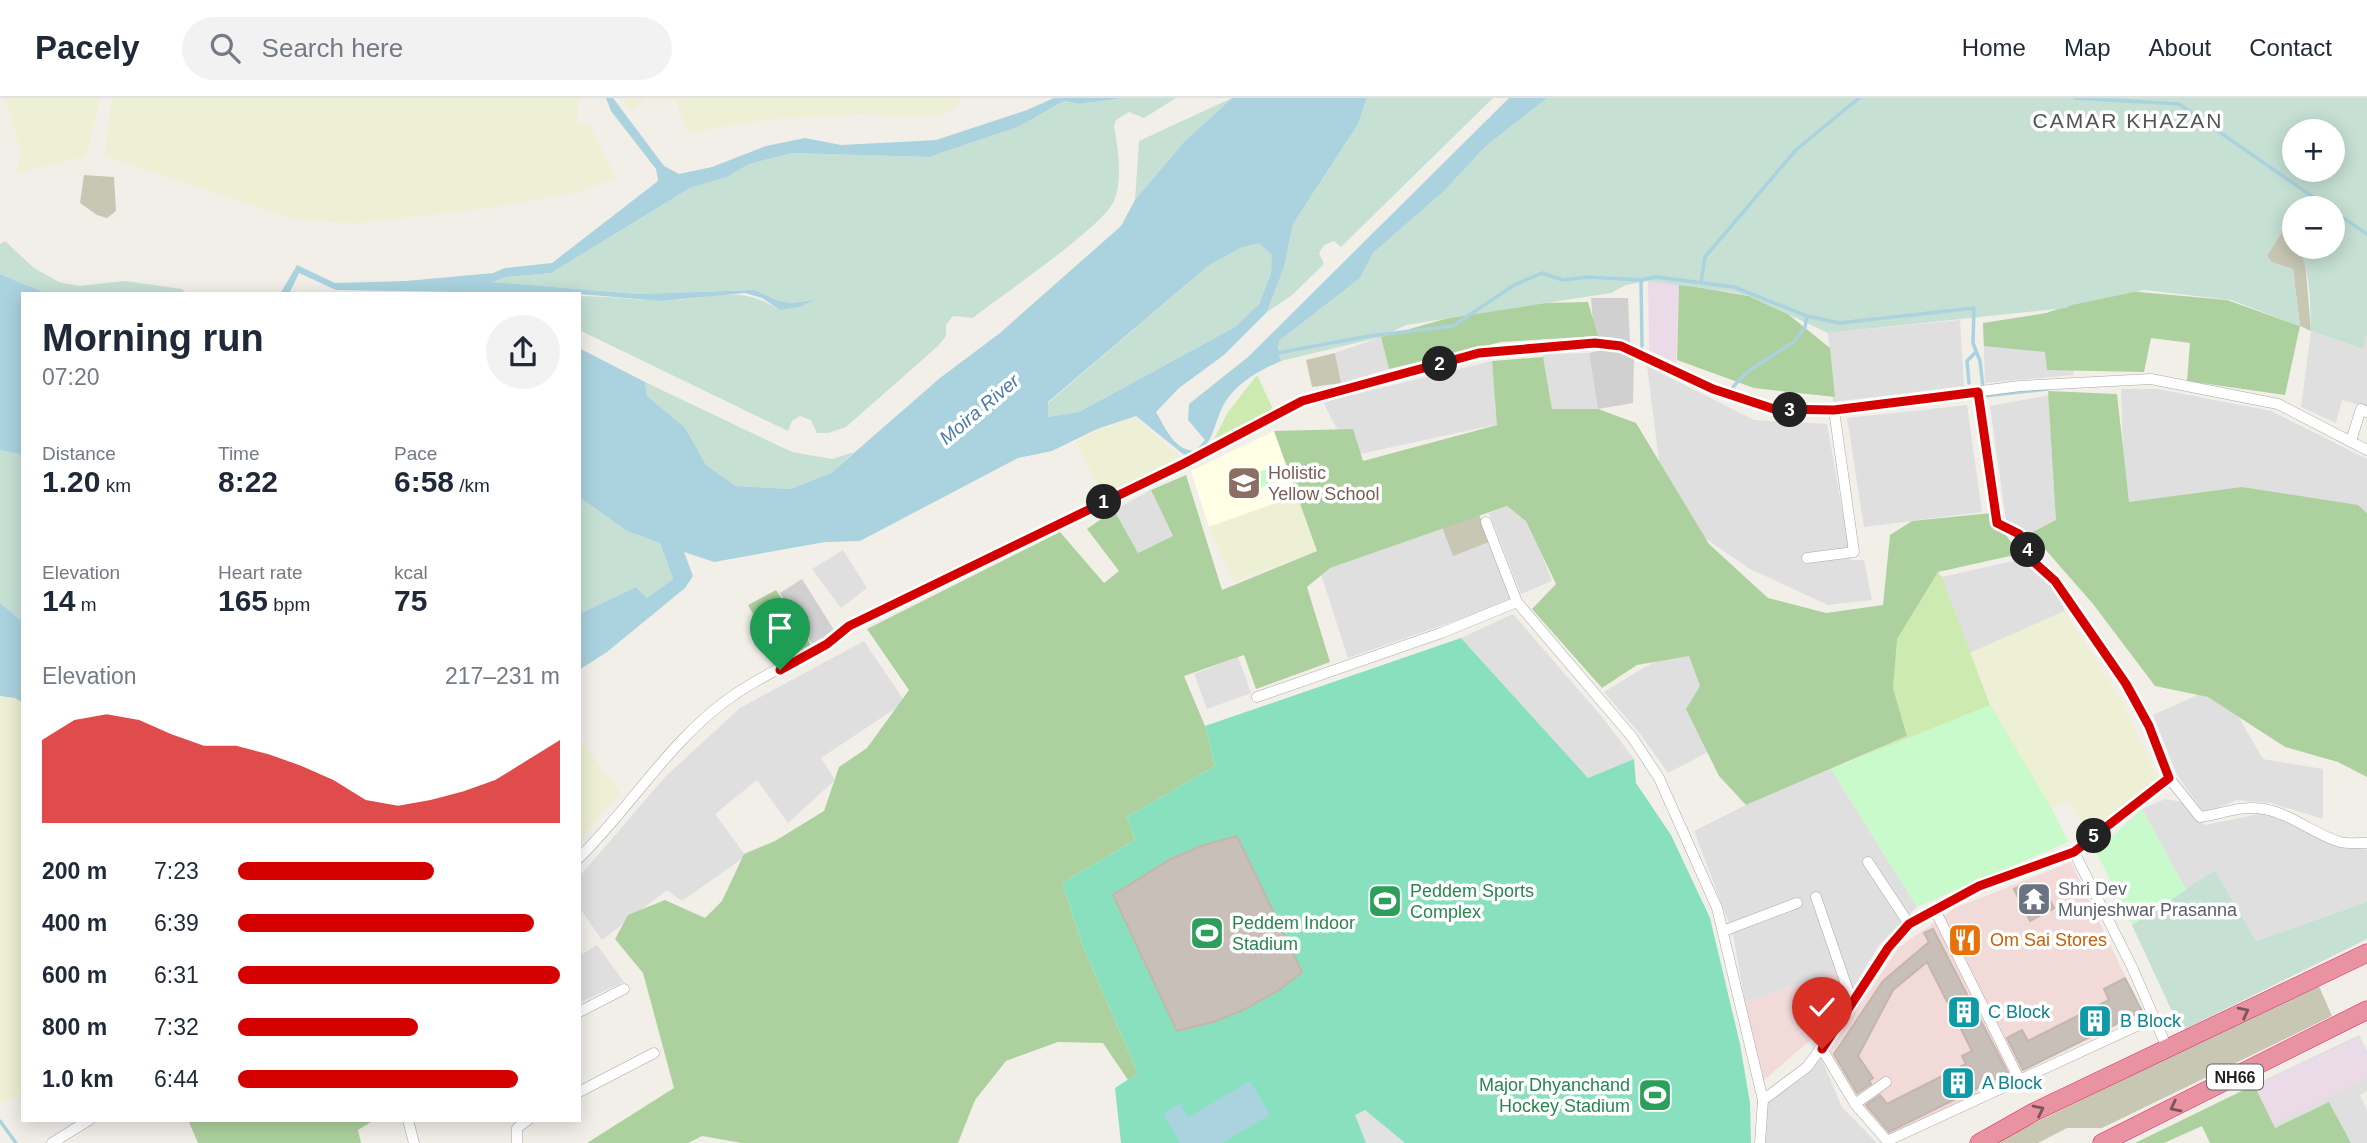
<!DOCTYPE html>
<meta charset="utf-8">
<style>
body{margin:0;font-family:Helvetica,sans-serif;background:#f2f2f3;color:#1f2937;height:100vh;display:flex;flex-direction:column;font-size:26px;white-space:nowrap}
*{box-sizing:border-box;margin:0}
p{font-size:23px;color:#747a83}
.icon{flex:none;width:38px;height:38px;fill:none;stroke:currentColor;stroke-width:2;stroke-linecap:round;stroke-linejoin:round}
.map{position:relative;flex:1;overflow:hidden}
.details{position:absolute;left:21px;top:194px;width:560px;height:830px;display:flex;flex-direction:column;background:#fff;border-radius:0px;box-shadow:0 4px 18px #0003}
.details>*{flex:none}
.fabs{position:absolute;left:2282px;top:21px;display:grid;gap:14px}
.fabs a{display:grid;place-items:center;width:63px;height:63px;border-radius:50%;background:#fff;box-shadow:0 4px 18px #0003;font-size:35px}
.pin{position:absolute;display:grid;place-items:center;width:60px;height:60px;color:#fff;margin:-72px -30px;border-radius:50% 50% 50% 0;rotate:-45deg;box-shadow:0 0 7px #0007}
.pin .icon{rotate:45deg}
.km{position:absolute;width:35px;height:35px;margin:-18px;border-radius:50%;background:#222;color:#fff;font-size:19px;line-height:35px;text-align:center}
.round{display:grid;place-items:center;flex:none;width:74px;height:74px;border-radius:37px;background:#f2f2f3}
.overview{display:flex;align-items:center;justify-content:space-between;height:119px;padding:0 21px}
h1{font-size:38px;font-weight:700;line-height:52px}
.metrics{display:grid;grid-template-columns:repeat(3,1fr);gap:10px;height:119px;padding:7px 21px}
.metrics div{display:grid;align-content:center}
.metrics b{font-size:30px;font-weight:700}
.metrics small{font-size:19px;font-weight:400}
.metrics p{font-size:19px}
.chart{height:196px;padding:14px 21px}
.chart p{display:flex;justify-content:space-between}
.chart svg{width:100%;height:126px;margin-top:7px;fill:#d40000;opacity:.7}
ul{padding:0 21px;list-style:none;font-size:23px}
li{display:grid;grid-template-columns:112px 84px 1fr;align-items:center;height:52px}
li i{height:18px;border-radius:9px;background:#d40000}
header{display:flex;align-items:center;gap:42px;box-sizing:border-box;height:98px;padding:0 35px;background:#fff;border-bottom:2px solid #e0e1e3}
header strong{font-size:33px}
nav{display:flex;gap:38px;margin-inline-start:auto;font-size:24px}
.search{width:490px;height:63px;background:#f2f2f3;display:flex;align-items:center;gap:18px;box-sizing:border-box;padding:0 24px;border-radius:38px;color:#747a83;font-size:26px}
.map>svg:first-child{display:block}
</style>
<header>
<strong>Pacely</strong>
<div class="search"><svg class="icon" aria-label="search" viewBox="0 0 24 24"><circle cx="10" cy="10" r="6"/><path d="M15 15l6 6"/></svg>Search here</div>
<nav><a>Home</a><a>Map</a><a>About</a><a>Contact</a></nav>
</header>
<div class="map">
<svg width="2367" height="1045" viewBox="0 0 2367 1045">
<rect width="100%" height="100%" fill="#f2efe9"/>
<!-- residential -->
<path fill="#e0dfdf" d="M1960 222 1964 288 1833 304 1828 235Z
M2077 222 2073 277 1985 285 1983 228Z
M2311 233 2362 251 2367 237V309L2342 302 2336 325 2301 309Z
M1381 239 1389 271 1341 285 1335 255Z
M1589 255 1598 311H1552L1542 256Z
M1492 263 1498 326 1351 358 1323 304Z
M1647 268 1754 322 1827 326 1851 462H1864L1872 502 1828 507 1750 471 1661 410 1662 387Z
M2121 291H2158L2271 313 2367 361V449L2125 414Z
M2050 297 2062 438 2033 439 2006 422 1990 308Z
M1967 307 1982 414 1864 429 1847 320Z
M1151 392 1173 438 1138 455 1114 412Z
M1521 403 1552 483 1521 496 1489 415Z
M1442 429 1489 444 1512 503 1348 560 1319 470Z
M843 452 867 490 841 510 812 471Z
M2026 460 2050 484 2065 513 1970 555 1942 479Z
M1513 516 1602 619 1634 661 1588 680 1461 540Z
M1716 532 1762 626 1668 675 1641 637 1604 594 1638 573Z
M864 543 905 604 821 660 835 682 788 725 757 682 715 716 746 758 682 803 667 792 602 842 579 809V779L666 678 740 610Z
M1238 559 1251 595 1207 611 1194 576Z
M2220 587 2263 661 2323 671V721L2271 705 2237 702 2204 715 2177 677 2153 617Z
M1831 671 1917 809 1879 847 1848 899 1839 873 1745 904 1733 836 1694 733 1746 707Z
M2165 701 2183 704 2205 727 2259 716 2288 721 2332 745 2367 752V804L2256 843 2215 772 2186 792 2142 711Z
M597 847 624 884 579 905V858Z
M2359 937 2367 953V993L2360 997 2367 1012V1045H2351L2329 1004 2275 1031 2254 987Z
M1821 960 1842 1009 1877 1045H1764L1767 1005 1808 976Z"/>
<!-- commercial -->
<path fill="#f2dad9" d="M2071 764 2143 916 1886 1039 1827 956 1899 849 1955 810Z
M1840 873 1848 899 1815 938 1764 982 1745 904Z"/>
<!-- industrial -->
<path fill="#ebdbe8" d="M1648 183 1679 186 1676 265 1649 252Z
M2359 940 2367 956V979L2272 1027 2255 988Z"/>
<!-- education -->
<path fill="#ffffe5" d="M1274 333 1298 397 1209 429 1191 373Z"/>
<!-- religious -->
<path fill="#d0d0d0" d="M1591 200H1628L1630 245 1612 239H1594Z
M1614 249 1634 260 1633 305 1598 311 1589 255Z
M802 481 834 532 812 546 780 495Z"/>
<!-- construction -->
<path fill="#c7c7b4" d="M84 77 114 79 116 113 107 120 97 117 80 105Z
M2289 130 2294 141V149H2298L2305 162 2311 233 2300 228 2293 171 2271 164 2267 157 2282 134Z
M1335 255 1341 285 1312 289 1306 262Z
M1479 416 1489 444 1453 458 1442 429Z
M2318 886 2332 918 2102 1030H2067L2038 1045H1994Z"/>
<!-- farmland -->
<path fill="#eef0d5" d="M5 0H100L86 58 16 76 21 53Z
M112 0H584L578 4 577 23 591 29 616 80 579 94 497 109 360 125 301 123 104 58Z
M620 0H962L955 11 930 19 860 16 763 22 688 35 675 2 645 1 631 13Z
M1135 319 1180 359 1103 399 1076 343 1097 332Z
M1298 397 1317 453 1233 484 1209 429Z
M2065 513 2124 607 2158 681 2088 737 2069 703 2051 710 1990 607 1970 555Z
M0 598 15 600 23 605V994L0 1006Z
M579 640 621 695 579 742Z"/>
<!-- grass -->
<path fill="#cdebb0" d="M1257 277 1273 311 1214 341 1228 314Z
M1938 474 1942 479 1990 607 2051 710 2068 744 1933 786 1851 663 1907 638 1893 590 1896 541Z"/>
<!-- forest -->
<path fill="#add19e" d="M1679 186 1749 198 1788 216 1830 250 1835 299 1754 290 1677 262Z
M2117 192 2227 202 2300 228 2285 297 2187 283 2190 245 2151 240 2144 274 2047 272 2045 254 1984 248 1983 225 2046 215Z
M1588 204 1598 238 1501 244 1389 271 1381 239 1498 206Z
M1543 259 1552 311H1598L1636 325 1709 446 1768 500 1826 515 1883 507 1890 437 1912 423 1991 415 2019 456 1938 474 1897 541 1893 590 1907 638 1746 707 1719 678 1686 611 1700 588 1689 558 1637 567 1602 590 1532 511 1556 486 1526 423 1507 408 1330 470 1307 489 1330 564 1256 591 1244 557 1184 578 1205 628 1215 668 1127 719 1135 742 1062 785 1083 849 1138 975 1128 982 1103 945 1058 944 1006 963 975 1002 958 1045H742L702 1038 688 1045H587L674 990 643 875 615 841 628 817 665 802 705 820 722 803 744 756 775 743 824 713 839 669 867 650 909 592 867 531 1060 434 1104 485 1119 473 1087 431 1114 412 1138 455 1173 438 1151 392 1186 377 1222 492 1317 453 1274 333 1353 331 1363 363 1497 327 1492 263Z
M2048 293 2117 296 2129 404 2242 389 2358 407 2367 415V679L2338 664 2285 649 2208 599 2155 588 2093 506 2031 435 2056 422Z
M776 492 811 547 780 563 748 507Z
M2254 987 2275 1030 2329 1004 2351 1045H2210L2202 1028 2164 1045H2135Z
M188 1022H374L358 1032 361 1045H198Z"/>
<!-- wetland -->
<path fill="#c6e0d4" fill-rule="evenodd" d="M1123 0H1176L1144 20 1129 14 1116 22 1114 28C1118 51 1123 81 1114 103 1103 129 1000 198 973 220L953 218 946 227V238L938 248 846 329 828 335H817L811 322 800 318 792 323 788 333 579 232V198C607 198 633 202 660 202 709 204 734 183 780 212L811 202 791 205 776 202 755 192 638 196 492 184 507 179 551 175 690 90 727 79 749 66 792 55 929 59 1018 29 1064 3 1080 6Z
M1232 0 1184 44 1135 102 1139 43Z
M1367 0H1493L1341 149 1334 143 1324 147 1319 155 1324 166 1291 198 1267 214 1284 169 1293 126 1358 26Z
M1547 0H2367V237L2363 251 2311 233C2310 205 2311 175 2298 149H2333V110H2294V141L2288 130 2282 134 2267 157 2271 164 2293 171 2300 228 2231 202 2144 192 2072 207 2066 210 1828 235 1749 198 1732 194 1648 183 1626 187 1611 195 1406 227 1381 239 1281 263 1278 253 1279 243 1360 180 1373 155 1443 94 1486 48ZM2294 33H2333V72H2294Z
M5 143 34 170 59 184 79 188 125 183 182 191 186 196H48L0 176V146Z
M1259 144 1273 156 1271 175 1259 206 1235 229 1079 314 1048 319V305L1208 168 1240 150Z
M645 284 792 354 832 361 854 354 831 375 790 391 736 388 706 367 684 330 647 298Z
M0 352 23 357V524L0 505Z
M579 399 627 433 660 445 673 481 647 500 636 489 579 516Z
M2215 772 2256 843 2367 804V841L2181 933 2132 827Z"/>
<!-- park -->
<path fill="#c8facc" d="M1274 368 1279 382 1250 395 1243 380Z
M1990 607 2051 710 2068 744 1917 809 1831 671Z
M2142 711 2186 792 2132 827 2096 753Z"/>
<!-- pitch -->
<path fill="#88e0be" d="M1461 540 1588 680 1634 661 1636 685 1671 737 1710 820 1740 946 1750 1005 1751 1045H1121L1115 990 1138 975 1083 849 1062 785 1135 742 1127 719 1215 668 1205 628Z"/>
<!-- parking -->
<path fill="#e2e2e2" d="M1365 1012 1404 1044V1045H1366L1355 1017Z"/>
<!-- water -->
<path fill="#aad3df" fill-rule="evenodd" d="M606 0H613L664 68 679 76 712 69 766 48 805 40 841 47 936 42 1027 12 1054 0H1123L1080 6 1064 3 1018 29 929 59 792 55 749 66 727 79 690 90 551 175 507 179 492 184 638 196 755 192 776 202 791 205 814 202 802 208 780 212 762 200 745 195 661 203 579 196 336 192 299 175 289 196H280L297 167 335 185 406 183 493 175 505 170 552 165 658 83 656 71 611 13Z
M1232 0H1367L1358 26 1293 126 1284 169 1267 214 1224 257 1179 290 1156 314C1166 331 1174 352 1195 353L1205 342 1188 322 1189 306 1248 259 1509 0H1547L1486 48 1443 94 1373 155 1360 180 1279 243 1278 253 1281 263C1258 273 1234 286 1222 310 1213 329 1213 348 1192 359L1183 356 1136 318 1097 331 1052 353 1018 360 860 443 825 444 714 464 684 454 693 478 685 490 607 554 579 572V516L636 489 647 500 673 481 660 445 627 433 579 399V250L645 284 647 298 685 330 706 367 736 388 790 391 831 375 940 280 1000 235 1121 128 1135 102 1184 44ZM1259 145 1272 157 1271 175 1259 206 1235 229 1079 314 1048 319V304L1208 168 1240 150Z
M0 176 48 196H23V357L0 352Z
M0 505 23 524V605L15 600 0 598Z
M1250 983 1270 1017 1222 1045H1180L1163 1016 1180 1006 1188 1019Z"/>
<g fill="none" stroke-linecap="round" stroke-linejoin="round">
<!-- stream -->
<path stroke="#aad3df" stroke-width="3.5" d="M2075 0 2179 6 2329 110
M2333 113 2367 136
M1641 182 1642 248
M1701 185 1705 159 1796 52 1859 0
M1277 255 1369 238 1453 228 1514 187 1542 175 1563 182 1588 179 1641 182 1656 179 1734 189 1807 218 1839 225 1974 210 1973 245 1980 263 1984 298 2048 291
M1969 285 1967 263 1975 255
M1733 289 1747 274 1795 243 1805 229 1807 218
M0 1023 16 1045"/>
</g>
<!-- building -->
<path fill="#c7bfb8" stroke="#c4b6ab" stroke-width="2" d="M1237 738 1302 874 1279 892 1245 911 1216 923 1177 933 1113 797 1171 761 1201 748Z
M2027 785 2042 787 2054 810 2030 823 2014 791Z
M1933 831 2008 975 1889 1034 1866 1007 1880 997 1887 1006 1966 966 1962 958 1972 953 1927 864 1893 892 1858 958 1873 980 1869 983 1871 986 1857 995 1834 956 1883 883 1929 844 1924 835Z
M2125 880 2142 913 2023 972 2007 940 2022 932 2028 943 2109 902 2104 891Z"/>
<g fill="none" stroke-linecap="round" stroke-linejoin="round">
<!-- street casing -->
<g stroke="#a9a9a9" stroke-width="11">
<path id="street" d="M1978 294 1997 425 2019 436 2035 465 2055 483 2126 586 2149 628 2169 680
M2351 343 2361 311 2367 314
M1486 424 1517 504 1632 639 1659 680 1717 810 1763 1002
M1807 460 1854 454 1834 312
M1257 599 1441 535 1517 504
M2074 754 2132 869 2168 952
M579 760C632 708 672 639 734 597 771 571 814 557 849 528L1183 366 1302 303 1479 255 1595 245 1621 248 1713 291 1774 311 1834 312 2020 288 2151 281 2278 306 2367 352
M1868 764 1909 826
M1816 799 1853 907
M1935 812 2020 983
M1723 833 1797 805
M579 914 624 891
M1822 951 1855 1006 1889 1045
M579 994 654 955
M1855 1006 1886 984
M408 1022 414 1045
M1887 1043 2154 920
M52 1045 89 1022
M517 1045V1030L528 1022
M1760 1045 1763 1002 1807 969 1853 907 1888 850 1909 826 1979 788 2074 754 2169 680 2200 719C2222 716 2241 707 2264 711 2292 716 2313 736 2340 744 2348 746 2359 745 2367 745"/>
</g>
<!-- highway casing -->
<g stroke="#dc2a67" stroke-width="19">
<path id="highway" d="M1979 1045 2034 1014 2367 855
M2102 1045 2367 912"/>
</g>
<!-- street -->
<use href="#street" stroke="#fff" stroke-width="10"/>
<!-- highway -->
<use href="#highway" stroke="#e892a2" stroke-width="18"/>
</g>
<!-- one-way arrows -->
<defs><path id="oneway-chevron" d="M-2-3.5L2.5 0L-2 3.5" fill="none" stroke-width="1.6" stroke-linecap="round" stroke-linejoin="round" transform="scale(1.75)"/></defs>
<g stroke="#7b545c">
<use href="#oneway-chevron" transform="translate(2244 914) rotate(-27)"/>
<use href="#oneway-chevron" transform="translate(2175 1009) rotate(153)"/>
<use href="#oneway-chevron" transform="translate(2039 1012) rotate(-26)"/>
</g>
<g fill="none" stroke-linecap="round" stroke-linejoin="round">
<!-- route casing -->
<g stroke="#fff" stroke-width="14">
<path id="route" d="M780 572 827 546 849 528 1183 366 1302 303 1479 255 1595 245 1621 248 1713 291 1774 311 1834 312 1978 294 1997 425 2019 436 2035 465 2055 483 2126 586 2149 628 2169 680 2074 754 1979 788 1909 826 1888 850 1822 951"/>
</g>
<!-- route -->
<use href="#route" stroke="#d40000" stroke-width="9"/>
</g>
<!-- icons -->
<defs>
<g id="school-square" transform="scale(1.75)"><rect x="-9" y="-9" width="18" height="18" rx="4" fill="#8d6e63" stroke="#fff"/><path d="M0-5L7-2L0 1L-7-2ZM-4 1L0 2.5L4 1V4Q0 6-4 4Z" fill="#fff"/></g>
<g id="temple-square" transform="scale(1.75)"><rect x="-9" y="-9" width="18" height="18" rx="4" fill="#6b7280" stroke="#fff"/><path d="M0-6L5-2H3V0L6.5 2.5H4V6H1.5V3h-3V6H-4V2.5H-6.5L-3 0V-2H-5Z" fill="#fff"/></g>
<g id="stadium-square" transform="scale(1.75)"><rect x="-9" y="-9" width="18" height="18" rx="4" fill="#2e9e5b" stroke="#fff"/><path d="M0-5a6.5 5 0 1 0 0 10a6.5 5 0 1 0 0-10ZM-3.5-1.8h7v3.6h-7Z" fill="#fff"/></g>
<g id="restaurant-square" transform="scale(1.75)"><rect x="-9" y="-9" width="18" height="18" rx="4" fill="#e8710a" stroke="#fff"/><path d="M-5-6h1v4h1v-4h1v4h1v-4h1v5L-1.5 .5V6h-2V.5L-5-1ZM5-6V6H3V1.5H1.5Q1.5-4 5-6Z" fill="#fff"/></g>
<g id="building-square" transform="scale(1.75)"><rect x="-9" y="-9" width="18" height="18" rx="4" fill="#0f9aa8" stroke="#fff"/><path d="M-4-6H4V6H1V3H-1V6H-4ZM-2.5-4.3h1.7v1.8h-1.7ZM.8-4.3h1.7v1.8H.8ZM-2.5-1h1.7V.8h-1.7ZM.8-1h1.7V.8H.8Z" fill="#fff"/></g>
</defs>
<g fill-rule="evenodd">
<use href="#school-square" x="1244" y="385"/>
<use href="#temple-square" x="2034" y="801"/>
<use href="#stadium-square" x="1385" y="803"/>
<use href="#stadium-square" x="1207" y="835"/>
<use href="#restaurant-square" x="1965" y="842"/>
<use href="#building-square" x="1964" y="914"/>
<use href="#building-square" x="2095" y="923"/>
<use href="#building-square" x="1958" y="985"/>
<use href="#stadium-square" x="1655" y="997"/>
</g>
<g text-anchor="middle" stroke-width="7" stroke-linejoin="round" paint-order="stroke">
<!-- shield labels -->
<rect fill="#fff" stroke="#646464" stroke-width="2" x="2207" y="966.5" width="56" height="25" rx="5"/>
<g font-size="16" font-weight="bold" fill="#222">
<text x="2235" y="985">NH66</text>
</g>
<!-- education labels -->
<g font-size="18" fill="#785e54" stroke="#fff" text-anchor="start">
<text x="1268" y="381">Holistic<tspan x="1268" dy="21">Yellow School</tspan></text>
</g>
<!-- worship labels -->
<g font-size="18" fill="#5b616d" stroke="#fff" text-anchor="start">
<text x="2058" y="797">Shri Dev<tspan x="2058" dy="21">Munjeshwar Prasanna</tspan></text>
</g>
<!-- leisure labels -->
<g font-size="18" fill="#27864d" stroke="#fff" text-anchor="start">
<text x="1410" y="799">Peddem Sports<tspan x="1410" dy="21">Complex</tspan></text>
<text x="1232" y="831">Peddem Indoor<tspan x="1232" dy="21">Stadium</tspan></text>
<text x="1630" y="993" text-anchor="end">Major Dhyanchand<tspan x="1630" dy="21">Hockey Stadium</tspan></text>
</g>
<!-- food labels -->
<g font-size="18" fill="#c56008" stroke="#fff" text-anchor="start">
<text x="1990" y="848">Om Sai Stores</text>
</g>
<!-- culture labels -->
<g font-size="18" fill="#0d838f" stroke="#fff" text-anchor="start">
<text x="1988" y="920">C Block</text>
<text x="2120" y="929">B Block</text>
<text x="1982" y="991">A Block</text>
</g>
<!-- water labels -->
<g font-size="19" font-style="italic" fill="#4a7aab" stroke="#fff">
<text transform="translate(979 311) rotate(-40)" y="7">Moira River</text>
</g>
<!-- quarter labels -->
<g font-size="21" letter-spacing="2" fill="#555" stroke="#fff">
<text x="2128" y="30">CAMAR KHAZAN</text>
</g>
</g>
</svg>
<div class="fabs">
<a>+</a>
<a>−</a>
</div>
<div class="pin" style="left:780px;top:572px;background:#1e9e55"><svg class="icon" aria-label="arrive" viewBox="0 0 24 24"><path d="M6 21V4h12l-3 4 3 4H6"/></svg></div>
<div class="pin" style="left:1822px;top:951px;background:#d93025"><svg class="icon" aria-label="check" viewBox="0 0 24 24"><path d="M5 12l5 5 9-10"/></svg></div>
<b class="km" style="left:1104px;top:404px">1</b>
<b class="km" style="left:1440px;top:266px">2</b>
<b class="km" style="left:1790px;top:312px">3</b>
<b class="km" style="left:2028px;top:452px">4</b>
<b class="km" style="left:2094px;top:738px">5</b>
<section class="details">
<div class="overview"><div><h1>Morning run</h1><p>07:20</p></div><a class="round"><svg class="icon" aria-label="share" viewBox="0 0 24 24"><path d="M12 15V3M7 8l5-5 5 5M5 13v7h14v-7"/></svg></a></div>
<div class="metrics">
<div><p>Distance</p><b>1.20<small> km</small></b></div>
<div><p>Time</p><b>8:22</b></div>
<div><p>Pace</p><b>6:58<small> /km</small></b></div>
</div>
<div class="metrics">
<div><p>Elevation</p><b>14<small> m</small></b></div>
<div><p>Heart rate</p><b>165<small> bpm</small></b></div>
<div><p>kcal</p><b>75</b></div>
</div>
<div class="chart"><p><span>Elevation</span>217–231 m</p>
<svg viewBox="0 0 160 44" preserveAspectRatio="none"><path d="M0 44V15L10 8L20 6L30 8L40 13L50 17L60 17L70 20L80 24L90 29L100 36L110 38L120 36L130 33L140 29L150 22L160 15V44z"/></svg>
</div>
<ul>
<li><b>200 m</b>7:23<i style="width:61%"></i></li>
<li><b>400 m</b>6:39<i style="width:92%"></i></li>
<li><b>600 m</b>6:31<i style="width:100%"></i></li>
<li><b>800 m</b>7:32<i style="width:56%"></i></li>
<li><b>1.0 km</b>6:44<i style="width:87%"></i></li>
</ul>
</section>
</div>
